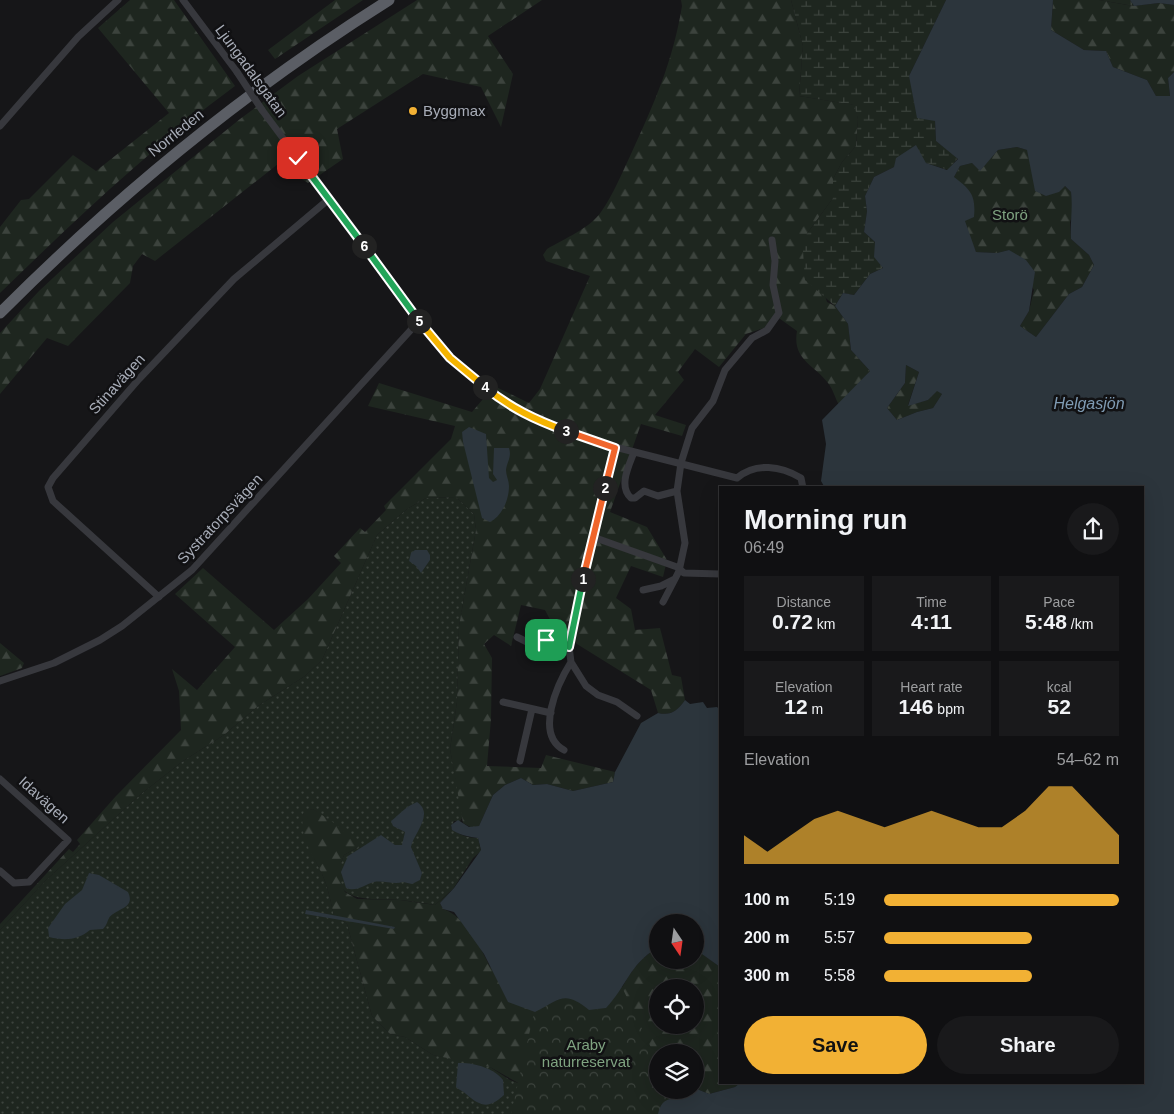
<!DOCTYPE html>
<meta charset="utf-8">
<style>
body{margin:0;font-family:Helvetica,sans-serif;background:#19191b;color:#f1f3f6;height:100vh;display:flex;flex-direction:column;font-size:19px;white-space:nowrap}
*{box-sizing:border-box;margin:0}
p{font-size:16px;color:#9c9d9f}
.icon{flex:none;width:28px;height:28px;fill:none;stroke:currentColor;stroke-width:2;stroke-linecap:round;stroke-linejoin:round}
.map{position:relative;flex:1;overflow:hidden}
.drawer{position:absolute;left:719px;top:486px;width:425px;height:598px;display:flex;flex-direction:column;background:#101012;border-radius:0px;box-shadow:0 5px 20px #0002,0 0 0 1px #303032}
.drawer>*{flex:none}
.needle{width:32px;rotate:167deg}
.buttons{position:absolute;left:649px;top:914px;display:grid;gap:10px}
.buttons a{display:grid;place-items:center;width:55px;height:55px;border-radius:50%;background:#101012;box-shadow:0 5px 20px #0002,0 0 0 1px #303032;font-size:25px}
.pin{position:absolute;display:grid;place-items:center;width:42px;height:42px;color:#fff;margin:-21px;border-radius:10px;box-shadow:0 2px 8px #0006}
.km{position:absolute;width:25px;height:25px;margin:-12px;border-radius:50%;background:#222;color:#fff;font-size:14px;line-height:25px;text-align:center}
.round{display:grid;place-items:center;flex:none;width:52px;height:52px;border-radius:26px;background:#19191b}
.overview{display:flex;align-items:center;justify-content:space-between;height:85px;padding:0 25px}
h1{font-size:28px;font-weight:800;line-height:38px}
.figures{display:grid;grid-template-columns:repeat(3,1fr);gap:8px;height:85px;padding:5px 25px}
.figures div{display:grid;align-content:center;border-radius:0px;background:#19191b;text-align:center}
.figures b{font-size:21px;font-weight:800}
.figures small{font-size:14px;font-weight:400}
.figures p{font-size:14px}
.chart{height:140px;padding:10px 25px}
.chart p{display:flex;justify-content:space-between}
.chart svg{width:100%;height:90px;margin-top:5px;fill:#f2b134;opacity:.7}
.button{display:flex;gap:10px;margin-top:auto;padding:10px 25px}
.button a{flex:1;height:58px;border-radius:30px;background:#f2b134;color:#111;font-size:20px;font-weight:800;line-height:58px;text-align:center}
.button a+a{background:#19191b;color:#f1f3f6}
ul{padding:0 25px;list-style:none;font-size:16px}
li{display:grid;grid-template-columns:80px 60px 1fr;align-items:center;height:38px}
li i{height:12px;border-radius:6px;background:#f2b134}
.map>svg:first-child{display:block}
</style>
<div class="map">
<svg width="1174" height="1114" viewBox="0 0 1174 1114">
<defs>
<pattern id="grass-dots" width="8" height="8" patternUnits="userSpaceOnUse" patternTransform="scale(1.25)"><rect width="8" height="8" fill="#1e261f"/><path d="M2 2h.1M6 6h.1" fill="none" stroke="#3c433d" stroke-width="1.8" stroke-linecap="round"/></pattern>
<pattern id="forest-firs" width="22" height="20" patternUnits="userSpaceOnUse" patternTransform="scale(1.25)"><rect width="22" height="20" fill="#1e261f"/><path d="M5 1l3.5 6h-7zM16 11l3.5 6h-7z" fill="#3c433d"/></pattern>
<pattern id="wetland-marsh" width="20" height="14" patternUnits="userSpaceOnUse" patternTransform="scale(1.25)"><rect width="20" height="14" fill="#1e261f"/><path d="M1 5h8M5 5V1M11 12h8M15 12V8" fill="none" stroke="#3c433d"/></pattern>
<pattern id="park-crowns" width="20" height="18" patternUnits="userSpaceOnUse" patternTransform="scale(1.25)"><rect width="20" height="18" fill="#1e261f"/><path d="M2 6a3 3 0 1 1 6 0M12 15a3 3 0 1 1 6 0" fill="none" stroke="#3c433d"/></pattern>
</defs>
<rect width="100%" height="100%" fill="#161618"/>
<!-- grass -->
<path fill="url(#grass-dots)" d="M456 497 474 514 476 530 459 626 457 702 450 749 463 817 460 821H454L451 827C456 835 470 838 478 838L481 851 473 858 453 889 435 905C423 903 412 901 400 900 369 898 323 905 344 855L358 847 313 809 304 812C298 835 317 860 325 881 329 892 331 904 334 915L347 924 372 1016 390 1034 405 1037 433 1055 478 1063 490 1067 510 1080 603 1114H0V930L45 881 141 794 183 761 224 735 258 706 305 676 322 660 377 535 407 509 426 498Z"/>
<!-- forest -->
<path fill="url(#forest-firs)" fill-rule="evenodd" d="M130 0H174L235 86C151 148 75 220 0 293V227L21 200 29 199 73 155 96 171 169 113 98 28Z
M335 0H363L275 59 268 50Z
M417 0H542L488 36 513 74 501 127 481 87 423 74 337 129 343 159 308 183 278 164 155 261 142 254 133 266 130 283 68 346 47 338 0 394V333L39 291 113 222 240 119 298 76Z
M681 0H791L803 46 799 96 855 105 858 119 856 146 842 162 833 179V198L806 235 827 302 835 306 848 324 851 350 870 371 839 405C835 398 833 389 828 383 814 364 792 360 797 331L776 316 764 328 746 334 719 367 695 349 678 372 684 380 655 415 686 425 682 436 641 424 610 512 647 527 667 560 663 577 631 566 616 598 631 609 635 630 660 628 672 675 681 677 685 700C677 711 671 716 658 713L651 690 556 631 545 610 521 605 511 646 494 635 484 644 492 658 491 719 487 766 541 768 546 755 615 772 613 782 573 791 547 784 533 785 521 778 505 785 493 795 479 826 472 828 463 823 450 749 457 702 459 626 476 530 474 514 456 497 426 498 407 509 377 535 322 660 305 676 258 706 224 735 183 761 141 794 45 881 0 930V924L69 849 73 852 80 844 77 840 116 796 181 730 179 691 172 669 197 690 235 647 175 594 203 568 274 630 308 599 341 563 334 556 360 528 365 532 386 510 384 506 451 439 455 426 368 406 379 383 472 412 494 386 529 403 540 389 590 276 546 261 543 255 547 249C564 239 590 228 601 212 613 195 622 173 631 154 654 104 673 61 682 6Z
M1053 0H1099L1133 6 1159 3 1174 5V72L1168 78 1170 97 1156 96 1147 80 1113 67 1106 51 1084 50 1051 30Z
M1017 147 1027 150 1071 192 1074 211 1070 222 1071 239 1089 255 1094 265 1082 287 1069 294 1036 337 1020 326 1029 311 1034 290 1009 250 997 253 976 252 968 234 954 177 960 166 972 163 980 170 998 150Z
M906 365 919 372 908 405 928 400 937 390 942 394 933 408 917 412 897 420 887 408 905 383Z
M0 643 24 663 22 668 0 676Z
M313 809 334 823 357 843 358 847 344 855 341 863V885L345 892 357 899 400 900 435 905 450 892 440 903 443 909C465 916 481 948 490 967L617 997C628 976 637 960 657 948L658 960H695L696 949 720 967V1082L740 1083 735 1087 709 1094 697 1089 695 1090V1052H658V1090H695L684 1096 520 1084 490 1067 433 1055 405 1037 390 1034 372 1016 347 924 334 916C331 904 329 892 325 881 316 857 297 839 304 811ZM658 988H695V1025H658Z"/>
<!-- wetland -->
<path fill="url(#wetland-marsh)" d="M791 0H946L909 76 935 121 936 141 958 158 948 170 926 163 894 167 874 177 865 196 867 211 864 232 875 242V257L883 268 870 274 854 295 843 293 835 306 805 280 803 251 806 235 833 198V179L842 162 856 146 858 119 854 105 799 96 803 46Z
M1099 0H1130L1134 6Z"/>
<!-- park -->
<path fill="url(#park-crowns)" d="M620 983 657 1060 658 1090H672L674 1093C694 1089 703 1099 716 1114H511L538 995Z"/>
<!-- water -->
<path fill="#2c353c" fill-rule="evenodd" d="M946 0H1053L1051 30 1084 50 1106 51 1113 67 1147 80 1156 96H1170L1168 78 1174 72V1114H658C662 1098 668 1100 682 1096 687 1095 693 1091 697 1089L709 1094 735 1087 740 1083 1142 1082V488H825L821 481 826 444 822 420 870 371 851 350 848 324 835 306 843 293 854 295 870 274 883 268 874 257 875 242 864 232 867 211 865 196 874 177 894 167 896 158 916 145 926 163 947 170 958 159 936 141 935 121 917 118 909 76ZM1017 147 1027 150 1035 191 1046 196 1059 192 1065 186 1071 192C1073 208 1070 222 1071 239L1089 255 1094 265 1082 287 1069 294 1036 337 1020 326 1029 311 1035 272 1026 260 1009 250 997 253 976 252 965 221 974 217C976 195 971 190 954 177L960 166 972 163 980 171 998 150ZM906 365 919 372 908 406 928 400 937 391 942 394 933 408 917 412 897 420 887 408 905 383Z
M1130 0H1174V5L1159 3 1134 6Z
M469 427 486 434 489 478 493 482 497 480 493 474 494 448H509C512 457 507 462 506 470 506 475 509 481 509 486 509 500 502 516 490 522L482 518 463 442 462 432Z
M415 550H427L430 555V560L421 573 416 566 409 561 411 553Z
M685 700 690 704 703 702 707 708 717 707 720 710V967L695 949V922H658L657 948C629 965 627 986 606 1008L589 1010C564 990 561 999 535 1012L508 1002 484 954 454 912 443 909 440 903 454 888 481 850 478 838C469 837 460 835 452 830L451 825 458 820 469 827 479 826 493 795 505 785 521 778 533 785 547 784 573 791 613 782 615 772 641 723 658 713C671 716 677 711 685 700Z
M417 802C435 814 413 834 411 847L422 873 420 880 412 884 403 882C394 885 383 880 374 882 364 885 357 892 346 888L341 872 348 856 381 835 395 845H402L405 832 393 826 391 821C400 814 405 807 417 802Z
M89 873 99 875 128 892C136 909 116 908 109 918 107 922 107 925 103 929L90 930C78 940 65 941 49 937L48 928 65 904 82 890Z
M306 910 395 927 394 929 305 914Z
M458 1063C472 1062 495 1068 503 1080L504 1095C489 1109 481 1107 466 1094 463 1091 459 1090 456 1087Z"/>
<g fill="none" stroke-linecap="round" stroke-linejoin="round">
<!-- minor -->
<path stroke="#37383d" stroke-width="7" d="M183 0 237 72
M262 110 419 321 450 358 502 401 531 418 615 447 737 478C756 462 781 466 801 478L803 488
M0 126 78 37 118 0
M615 447 576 609 569 647 571 662 586 686 598 695 617 702 637 716
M634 452C629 466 618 486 631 498H635L644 491 658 496 677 491
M593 537 677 567 684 573 720 574
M643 590 661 586 675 579 679 571 685 543 677 491 681 463 692 428 713 401 725 370 752 338 767 330 779 313 773 285 775 261 772 240
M159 597 53 501 48 487 53 478 139 379 234 279 329 199
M663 602 675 579
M517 637 529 643 546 640 569 647
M0 681 54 663 100 640 122 626 192 570 419 321
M503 702 551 713
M564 750C534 734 558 683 571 662
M520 761 532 709
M0 779 68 840 29 882 14 883 0 871"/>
<!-- trunk -->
<path stroke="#5b5e65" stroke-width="11" d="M0 313C118 195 247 89 389 0"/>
<!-- minor-bridge -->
<path stroke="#37383d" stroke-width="7" d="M237 72 262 110"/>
</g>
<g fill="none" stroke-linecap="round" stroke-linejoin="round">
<!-- split-1 casing -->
<g stroke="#fff" stroke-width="10">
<path id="split-1" d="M546 640 569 647 583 579"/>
</g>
<!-- split-2 casing -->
<g stroke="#fff" stroke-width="10">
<path id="split-2" d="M583 579 605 488"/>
</g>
<!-- split-3 casing -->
<g stroke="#fff" stroke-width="10">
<path id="split-3" d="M566 431 615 448 605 488"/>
</g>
<!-- split-4 casing -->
<g stroke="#fff" stroke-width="10">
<path id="split-4" d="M485 387C510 408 536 420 566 431"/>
</g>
<!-- split-5 casing -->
<g stroke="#fff" stroke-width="10">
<path id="split-5" d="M419 321 450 358 485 387"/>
</g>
<!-- split-6 casing -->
<g stroke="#fff" stroke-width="10">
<path id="split-6" d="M364 246 419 321"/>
</g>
<!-- split-7 casing -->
<g stroke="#fff" stroke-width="10">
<path id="split-7" d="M298 158 364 246"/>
</g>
<!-- split-1 -->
<use href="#split-1" stroke="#22a559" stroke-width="6"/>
<!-- split-2 -->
<use href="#split-2" stroke="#f0652b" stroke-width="6"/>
<!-- split-3 -->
<use href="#split-3" stroke="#f0652b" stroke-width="6"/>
<!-- split-4 -->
<use href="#split-4" stroke="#f5b400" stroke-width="6"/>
<!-- split-5 -->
<use href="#split-5" stroke="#f5b400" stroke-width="6"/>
<!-- split-6 -->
<use href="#split-6" stroke="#22a559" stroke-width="6"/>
<!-- split-7 -->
<use href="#split-7" stroke="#22a559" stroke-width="6"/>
</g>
<!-- markers -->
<circle fill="#f2b134" stroke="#111113" stroke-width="2" cx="413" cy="111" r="5"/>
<g text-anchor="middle" stroke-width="5" stroke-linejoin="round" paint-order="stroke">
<!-- street labels -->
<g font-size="15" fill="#a8adb8" stroke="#111113">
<text transform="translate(251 71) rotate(54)" y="5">Ljungadalsgatan</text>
<text transform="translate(176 133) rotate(-39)" y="5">Norrleden</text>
<text transform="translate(117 384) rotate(-48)" y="5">Stinavägen</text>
<text transform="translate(220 519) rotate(-47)" y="5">Systratorpsvägen</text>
<text transform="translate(44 800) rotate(42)" y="5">Idavägen</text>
</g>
<!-- poi labels -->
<g font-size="15" fill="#a8adb8" stroke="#111113" text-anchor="start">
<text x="423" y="116">Byggmax</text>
</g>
<!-- park labels -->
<g font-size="15" fill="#7fa381" stroke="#111113">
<text x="1010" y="220">Storö</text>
<text x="586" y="1050">Araby<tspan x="586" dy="17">naturreservat</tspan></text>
</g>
<!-- water labels -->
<g font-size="16" font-style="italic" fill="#7f9bb3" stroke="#111113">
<text x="1089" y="409">Helgasjön</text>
</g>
</g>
</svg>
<div class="buttons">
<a><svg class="needle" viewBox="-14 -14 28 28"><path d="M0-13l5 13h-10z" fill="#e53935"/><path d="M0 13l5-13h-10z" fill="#9c9d9f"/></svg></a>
<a><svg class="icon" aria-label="locate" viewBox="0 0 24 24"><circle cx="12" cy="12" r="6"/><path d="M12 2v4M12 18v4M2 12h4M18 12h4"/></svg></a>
<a><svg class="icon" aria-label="layers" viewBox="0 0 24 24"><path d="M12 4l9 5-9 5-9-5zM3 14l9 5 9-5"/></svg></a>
</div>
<div class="pin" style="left:546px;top:640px;background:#1e9e55"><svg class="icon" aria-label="arrive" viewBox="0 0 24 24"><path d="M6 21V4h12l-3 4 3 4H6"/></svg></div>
<div class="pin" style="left:298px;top:158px;background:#d93025"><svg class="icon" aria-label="check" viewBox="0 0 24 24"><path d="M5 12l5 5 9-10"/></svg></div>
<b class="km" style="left:583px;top:579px">1</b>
<b class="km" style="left:605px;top:488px">2</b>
<b class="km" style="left:566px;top:431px">3</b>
<b class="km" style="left:485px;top:387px">4</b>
<b class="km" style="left:419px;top:321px">5</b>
<b class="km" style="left:364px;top:246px">6</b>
<section class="drawer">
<div class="overview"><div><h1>Morning run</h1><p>06:49</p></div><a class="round"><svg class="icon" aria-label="share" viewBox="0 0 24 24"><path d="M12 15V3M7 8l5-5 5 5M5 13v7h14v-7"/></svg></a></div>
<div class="figures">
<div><p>Distance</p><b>0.72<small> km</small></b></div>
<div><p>Time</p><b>4:11</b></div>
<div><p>Pace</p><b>5:48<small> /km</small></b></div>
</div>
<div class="figures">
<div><p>Elevation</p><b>12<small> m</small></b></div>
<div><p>Heart rate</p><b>146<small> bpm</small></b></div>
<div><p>kcal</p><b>52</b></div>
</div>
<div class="chart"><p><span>Elevation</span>54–62 m</p>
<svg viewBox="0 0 160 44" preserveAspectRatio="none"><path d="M0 44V30L10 38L20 30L30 22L40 18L50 22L60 26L70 22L80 18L90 22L100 26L110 26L120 18L130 6L140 6L150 18L160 30V44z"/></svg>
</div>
<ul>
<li><b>100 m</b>5:19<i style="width:100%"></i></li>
<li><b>200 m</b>5:57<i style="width:63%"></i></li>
<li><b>300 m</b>5:58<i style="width:63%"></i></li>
</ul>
<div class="button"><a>Save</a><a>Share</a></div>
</section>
</div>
